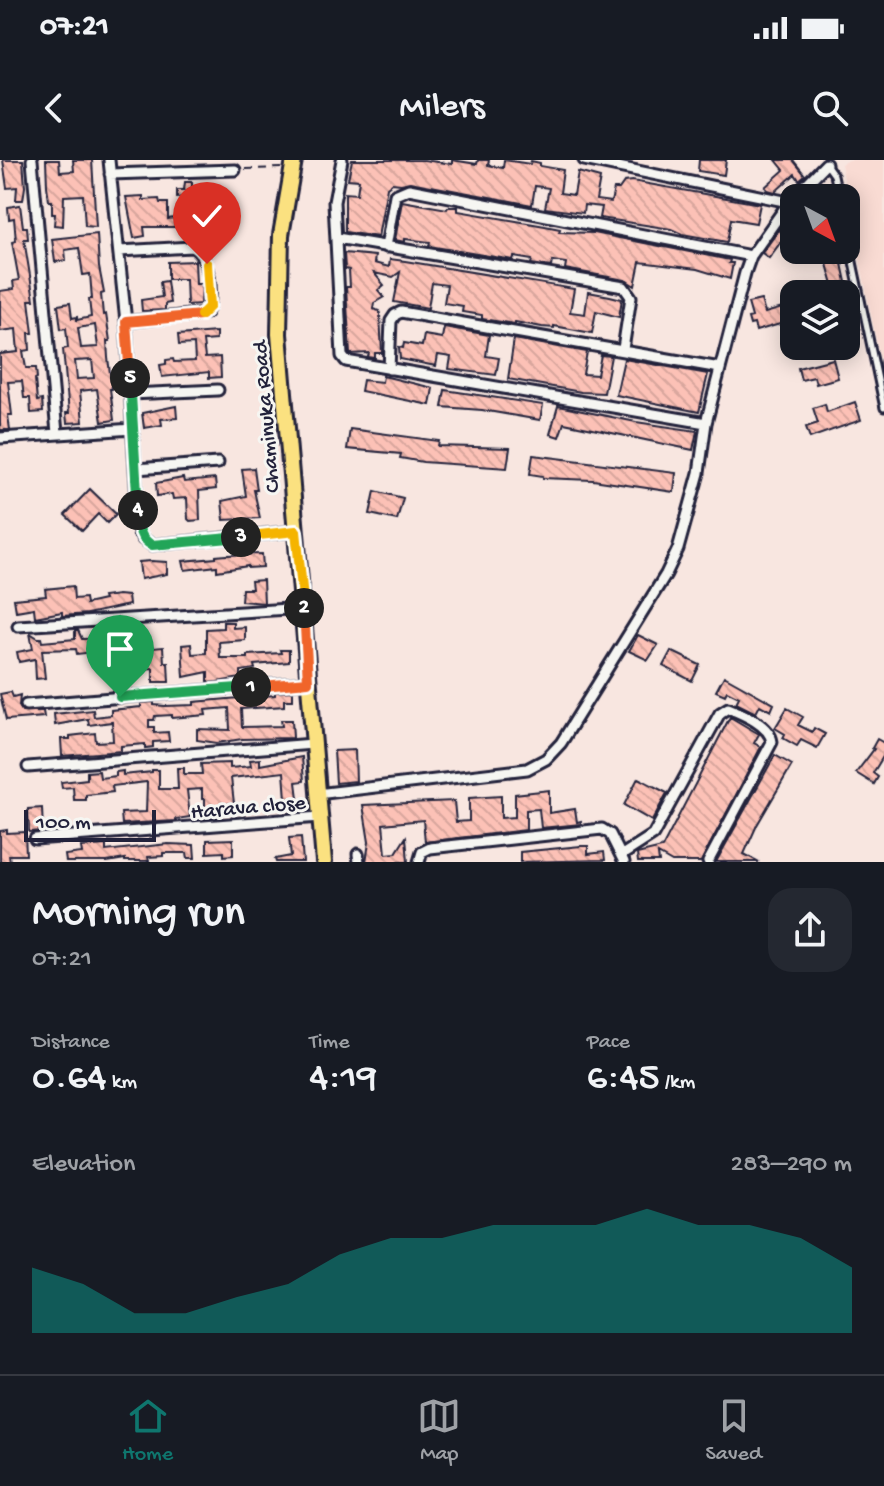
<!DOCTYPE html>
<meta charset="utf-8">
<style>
body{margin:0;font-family:"Gochi Hand",sans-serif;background:#242831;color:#f1f3f6;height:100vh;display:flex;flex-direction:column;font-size:30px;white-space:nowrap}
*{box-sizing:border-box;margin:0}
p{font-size:26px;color:#9ea1a6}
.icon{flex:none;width:44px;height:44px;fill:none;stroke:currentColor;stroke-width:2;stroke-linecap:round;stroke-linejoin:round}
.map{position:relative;height:702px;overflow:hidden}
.panel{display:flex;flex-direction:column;background:#171b24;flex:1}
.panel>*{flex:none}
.needle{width:52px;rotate:139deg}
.fabs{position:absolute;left:780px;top:24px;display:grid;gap:16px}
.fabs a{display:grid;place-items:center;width:80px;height:80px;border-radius:16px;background:#171b24;box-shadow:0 4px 20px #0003;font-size:40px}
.scale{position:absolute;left:24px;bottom:20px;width:132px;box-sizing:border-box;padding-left:8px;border:4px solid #22223b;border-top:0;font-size:22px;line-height:28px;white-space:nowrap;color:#22223b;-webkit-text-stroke:6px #f6f6f2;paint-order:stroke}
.pin{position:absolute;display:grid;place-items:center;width:68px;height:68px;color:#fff;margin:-82px -34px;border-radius:50% 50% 50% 0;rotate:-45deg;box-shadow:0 0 8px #0007}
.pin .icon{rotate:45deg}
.km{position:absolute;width:40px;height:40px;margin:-20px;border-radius:50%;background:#222;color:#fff;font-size:22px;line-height:40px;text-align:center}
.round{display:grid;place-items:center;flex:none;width:84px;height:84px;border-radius:24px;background:#242831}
.summary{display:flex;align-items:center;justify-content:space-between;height:136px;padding:0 32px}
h1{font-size:44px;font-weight:600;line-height:60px}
.metrics{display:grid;grid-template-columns:repeat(3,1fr);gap:12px;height:136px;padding:8px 32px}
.metrics div{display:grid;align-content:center}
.metrics b{font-size:40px;font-weight:600}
.metrics small{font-size:22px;font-weight:400}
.metrics p{font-size:22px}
.chart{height:224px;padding:16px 32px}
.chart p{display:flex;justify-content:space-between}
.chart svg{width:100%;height:144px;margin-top:8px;fill:#0f766e;opacity:.7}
.status{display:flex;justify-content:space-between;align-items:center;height:56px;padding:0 40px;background:#171b24;direction:ltr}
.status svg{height:22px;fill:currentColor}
header{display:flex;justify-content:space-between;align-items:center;height:104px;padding:0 32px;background:#171b24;font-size:36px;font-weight:600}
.menu{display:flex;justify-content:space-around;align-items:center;height:112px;border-top:2px solid #363941;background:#171b24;font-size:22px;color:#9ea1a6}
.menu a{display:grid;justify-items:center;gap:4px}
.menu .on{color:#0f766e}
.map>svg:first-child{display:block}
</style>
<div class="status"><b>07:21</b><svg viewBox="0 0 49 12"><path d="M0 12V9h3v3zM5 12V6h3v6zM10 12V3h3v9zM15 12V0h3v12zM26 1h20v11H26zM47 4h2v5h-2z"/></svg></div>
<header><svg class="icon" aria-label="back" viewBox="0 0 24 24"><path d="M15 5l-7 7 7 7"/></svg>Milers<svg class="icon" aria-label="search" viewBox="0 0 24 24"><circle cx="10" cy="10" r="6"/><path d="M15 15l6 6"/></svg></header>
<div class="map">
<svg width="884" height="702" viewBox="0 0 884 702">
<defs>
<pattern id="building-back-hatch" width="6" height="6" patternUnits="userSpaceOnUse" patternTransform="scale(2)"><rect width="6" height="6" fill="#fcc1b6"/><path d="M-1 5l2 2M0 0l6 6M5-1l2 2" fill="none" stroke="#d8a69d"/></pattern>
</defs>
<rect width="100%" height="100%" fill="#f8e6e0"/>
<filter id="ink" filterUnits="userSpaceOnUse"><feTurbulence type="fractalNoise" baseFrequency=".0125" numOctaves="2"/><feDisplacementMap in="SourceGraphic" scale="16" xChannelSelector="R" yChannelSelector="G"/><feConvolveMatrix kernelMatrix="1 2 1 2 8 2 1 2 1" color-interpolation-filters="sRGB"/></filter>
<g filter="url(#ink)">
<!-- built -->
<path fill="#f9dbd3" d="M849 0H884V219L841 4Z"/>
<!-- building -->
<path fill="url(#building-back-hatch)" stroke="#22223b" stroke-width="2" fill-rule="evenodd" d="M3 0H23L25 27 23 40H16L17 27 7 28Z
M46 0H59L60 12 74 11 73 0H92L96 67 85 66 83 35 64 36 63 66 54 65 55 54H52V41H49L47 26Z
M352 0H424L452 4V0L477 4 478 0H489L488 5 503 8 504 0 530 4 531 1 540 3V6L563 10 560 33 574 35 578 12 600 18 596 40 611 42 614 29H619L624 22 632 21 760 44 756 63 731 59 727 82 682 74 671 69 600 58 602 47 584 45 583 53 545 48 549 28 535 26 532 45 410 22 401 24 392 23 387 27 378 77 345 72V33L357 34 359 20 348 19Z
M699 0H726L724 15 698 11Z
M776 0H793L805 15 799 20 795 14 775 32 768 30 765 27 784 10Z
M185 22H192V27H206L207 48H195L194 36 177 38V30H184Z
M143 36V40L159 39 160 43H168V59L174 58 175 67H144L145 76 134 78 126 37Z
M402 41 447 49 448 47H458V51L545 66 560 69 559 72 594 73 730 100 729 103H733L730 119 697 109 640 102 635 126 625 120 565 109 566 103 552 101 551 107 531 104 532 100 514 97 513 100 429 86 430 82 405 79V82L395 80Z
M20 45 23 67H27L28 79H24L34 140H29L33 173H29L30 190 23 191 26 208H36L37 218 35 219 37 241 42 240 43 252 31 253 30 238H24L22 221 8 222 12 255H8L10 270H0V194L18 192 16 169 0 171V131L14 129 13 121 19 120 12 82 16 81 14 58 9 59 8 47Z
M784 63 791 68 769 98 762 93Z
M97 74 99 107 104 133 101 134 103 155 106 154 110 181H107L108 198 112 229H110L114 260 102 262 97 229 80 231 83 262 67 263 66 253H69L63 189 68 188 66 168 61 169 58 145 70 143 72 158 77 157V160L91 157 89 139H92L90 114 83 115 79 88 65 90 66 100 55 102 52 79ZM95 165 98 187 81 188 78 168ZM92 200 94 218 77 219 75 201Z
M823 90H839L846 122 833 125Z
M344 93 375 96 374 103 389 107 390 99 405 101 574 129 570 152 585 154 588 132 610 136 622 139 619 157 596 151 592 173 554 166V168L542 167 515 162V164L482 159V155L462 152 463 146 444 143 447 125 432 123 428 148 394 142 400 112 393 117 374 113 384 125 378 130 384 137 374 143 373 149 379 151 380 154 382 193H375V198L368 197 369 193 350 194 346 127H350L349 110 345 109Z
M195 101 196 124H202L201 144 187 145 186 119H168V102Z
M167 121 170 143 165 144V150L142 151 141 140 162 137 160 122Z
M761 140 765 153 793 145 794 160 756 171 754 164 750 165 748 158 752 157 748 143Z
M444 167 489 175 486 196 499 198 496 215 449 209 451 197 438 195 436 206 400 199 399 187 403 188 404 183 422 186 424 175 442 178Z
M216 172V180L203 181 205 198 220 197 221 217 209 218V212L162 217 160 205 166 204V200L173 199 174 202 195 201 194 184 179 185 178 175Z
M514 179 587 192 583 214 597 215 601 195 611 196 604 233 581 232 508 219Z
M624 199 708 214 699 252 616 235Z
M833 199 838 218 816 224 814 217 801 220 798 208Z
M383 216 433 228 430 245 361 231 363 220 382 222Z
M445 230 543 245 540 260 482 250 442 247Z
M855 242 861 260 810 278 806 267 818 263 813 248 825 244 827 252Z
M176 246 177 258 161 259 162 265 144 268 142 253Z
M558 246 636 262 697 271 693 290 564 263 559 277 550 274Z
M350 269 439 281 438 286 510 288 507 308 423 302 400 298 401 294 347 289Z
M533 295 676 313 674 332 593 320 543 318V316L530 314Z
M254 308 257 330H254L260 358 224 360 222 341 246 336 242 309Z
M183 318 184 322 215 319 216 329 199 331 200 360 190 361 188 359 187 338 173 339 172 334 157 336 156 323Z
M90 329 116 354 107 363 98 354 82 371 65 355Z
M375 331 403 338 397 360 370 354Z
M262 394 263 407 248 408V406L217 411V406L185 410 183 401 216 398V396L227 395Z
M151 401 167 402V414L141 419 139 402Z
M263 420 264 443 241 441 242 429H252L251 421Z
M73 426 74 439 85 438 86 444 104 440 103 437 118 435 128 436 129 445 87 454 62 456V452L35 457 34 448 16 451 14 439 46 436 45 429Z
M223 462H233V468L245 467V480L219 482 220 498H247V495L281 493 280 490H289V502L254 505 255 509 241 511V518L217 522 208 523V512L184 517 182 485 191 484 192 494 206 493V469L223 468Z
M135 469H142V489L163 487 164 502H168L169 522H153V508L139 509 138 495 124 498 123 491 135 489Z
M75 470H78L82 479 116 478 117 488 103 490 104 498 95 499 94 492 77 494 76 489 42 490 45 518 36 519 35 499 19 502 17 492 33 489 30 473 38 478H41L42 482 75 479Z
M638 475 658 485 648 500 629 491Z
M671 491 700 505 692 521 663 506Z
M724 516 774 544 771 551 760 545 756 553 736 543 739 537 727 531 725 535 716 531Z
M293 531V540H284V546L241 549 242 567 282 566 281 560H292L293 578 242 579 217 583 197 580V569L230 570 229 548 205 550 206 555 172 558V555L155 556 154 560H149V567H154V573L168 572 169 581 153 582V587L145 588V584L121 586V591L62 596 61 579H70V576L95 573 96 582 113 581 112 562 89 565 88 559 55 565 54 554 93 550 94 557 111 555V550L141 547V543L154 542V545L165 546 194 545V542L275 535V532Z
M11 532 13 537 20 535 19 546 22 551H43L44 557 6 560 0 534Z
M787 548 803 557 798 565 812 572 814 568 825 574 817 588 801 580 797 586 783 578 785 574 775 568Z
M730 557 759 574 754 583 761 587 701 702H672L658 694 659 702H638L637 694 662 688Z
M877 579 884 583V595L873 613 878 617 874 624 856 613 874 589 872 588Z
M355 590 356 621 336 623 334 591Z
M775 595 792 605 757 665 744 694 759 702H716Z
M302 597 304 621 296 622 298 638 286 639 284 612 231 618 234 643 217 645V657L205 658V639H202V629L187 630 190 657 176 659V661L122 664 121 653 146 652 147 622 112 626 113 632 86 635V640H74L73 627 62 628 61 622 87 619V612L99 611 100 618 116 616V612L123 611V615L152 612V610H159V629H178L177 608H184V614H202L201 604 230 603V608L251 606 250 600 260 599V605Z
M638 618 667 633 652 661 624 645Z
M549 630V653L575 649 577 662 581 661V664L541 668 539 649 526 650V670L425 682 423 660 383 664 386 694 396 693 406 677 408 702H366L369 682 363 645 454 641 456 662 469 661V638L501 636V658L515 657V634Z
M42 648 43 671 29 672 28 649Z
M7 670V673L25 672 26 695H9L10 702H0V671Z
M301 677 303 702H276L275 699 291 696 289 678Z
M233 679V695L224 696V692L207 693V680Z
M168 684 194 685 195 698H188L187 693H163V696L148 697 149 701H125V699L107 702H66L65 695 82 693 81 687 106 685V691Z
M581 686H588V694L604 692 605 700 520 702V692Z"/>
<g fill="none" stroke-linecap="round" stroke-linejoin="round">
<!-- service casing -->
<g stroke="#22223b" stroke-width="11">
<path id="service" d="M826 4 834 15 839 38
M846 69 884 248"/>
</g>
<!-- minor casing -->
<g stroke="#22223b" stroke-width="15">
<path id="minor" d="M32 0 57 273
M109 0 126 162 139 373 143 379 152 385 296 371
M342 0 334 42 342 196 346 201 706 263
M584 0 789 42 826 4
M110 14 235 10
M337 78 624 127 631 137 623 189
M386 87 395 35 409 29 751 96
M119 91 192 87C210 94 215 139 206 153L126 162
M389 209 391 161 395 155 401 152 720 208
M131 234 218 230
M0 278 133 269
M136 309 218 303
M18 466 304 448
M26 545 308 522
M28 607 313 584
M317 634 527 609 546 599 561 583 666 414 678 389 699 313 706 263 745 113 751 96 789 42
M35 679 320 657
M358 694 359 702
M622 695 653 675 720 553 728 548C743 554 770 565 772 582L708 702
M419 702 422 692 430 688 602 669 610 674 624 702"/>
</g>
<!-- primary casing -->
<g stroke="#22223b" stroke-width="20">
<path id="primary" d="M294 0 281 75 279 174 324 702"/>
</g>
<!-- path -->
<path stroke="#22223b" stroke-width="2" stroke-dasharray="8 6" stroke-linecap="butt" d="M245 9 283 8"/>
<!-- service -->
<use href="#service" stroke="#f6f6f2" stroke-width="5"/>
<!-- minor -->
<use href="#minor" stroke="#f6f6f2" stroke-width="9"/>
<!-- primary -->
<use href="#primary" stroke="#fbe180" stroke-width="14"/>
</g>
</g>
<g fill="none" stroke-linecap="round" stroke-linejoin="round" filter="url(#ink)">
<!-- split-1 casing -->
<g stroke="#fff" stroke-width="16">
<path id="split-1" d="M120 537 251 527"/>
</g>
<!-- split-2 casing -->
<g stroke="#fff" stroke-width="16">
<path id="split-2" d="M251 527 308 522 304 448"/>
</g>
<!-- split-3 casing -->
<g stroke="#fff" stroke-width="16">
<path id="split-3" d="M241 377 296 371 304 448"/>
</g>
<!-- split-4 casing -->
<g stroke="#fff" stroke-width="16">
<path id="split-4" d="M138 350C139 364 137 378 152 385L241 377"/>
</g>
<!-- split-5 casing -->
<g stroke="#fff" stroke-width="16">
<path id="split-5" d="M130 218 138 350"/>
</g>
<!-- split-6 casing -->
<g stroke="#fff" stroke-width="16">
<path id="split-6" d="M130 218 126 162 201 155"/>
</g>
<!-- split-7 casing -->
<g stroke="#fff" stroke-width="16">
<path id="split-7" d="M201 155 210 146 207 104"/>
</g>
<!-- split-1 -->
<use href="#split-1" stroke="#22a559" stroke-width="10"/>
<!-- split-2 -->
<use href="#split-2" stroke="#f0652b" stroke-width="10"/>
<!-- split-3 -->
<use href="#split-3" stroke="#f5b400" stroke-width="10"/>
<!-- split-4 -->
<use href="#split-4" stroke="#22a559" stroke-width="10"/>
<!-- split-5 -->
<use href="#split-5" stroke="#22a559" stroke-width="10"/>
<!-- split-6 -->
<use href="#split-6" stroke="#f0652b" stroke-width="10"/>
<!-- split-7 -->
<use href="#split-7" stroke="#f5b400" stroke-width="10"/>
</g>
<g text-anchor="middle" stroke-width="6" stroke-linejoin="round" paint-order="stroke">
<!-- street labels -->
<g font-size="22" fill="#22223b" stroke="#f6f6f2">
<text transform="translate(264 257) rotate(-95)" y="8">Chaminuka Road</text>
<text transform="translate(248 645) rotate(-5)" y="8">Harava close</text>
</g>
</g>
</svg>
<div class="fabs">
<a><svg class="needle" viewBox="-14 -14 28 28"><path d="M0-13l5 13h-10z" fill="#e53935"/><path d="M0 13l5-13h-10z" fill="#9ea1a6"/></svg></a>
<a><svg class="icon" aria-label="layers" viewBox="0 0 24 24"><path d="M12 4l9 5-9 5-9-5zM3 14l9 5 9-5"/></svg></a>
</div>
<div class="scale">100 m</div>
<div class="pin" style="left:120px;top:537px;background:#1e9e55"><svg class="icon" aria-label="arrive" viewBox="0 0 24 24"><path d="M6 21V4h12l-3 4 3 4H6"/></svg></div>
<div class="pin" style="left:207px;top:104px;background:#d93025"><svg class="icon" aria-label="check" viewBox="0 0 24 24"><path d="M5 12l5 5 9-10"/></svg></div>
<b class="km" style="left:251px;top:527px">1</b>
<b class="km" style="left:304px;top:448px">2</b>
<b class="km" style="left:241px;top:377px">3</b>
<b class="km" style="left:138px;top:350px">4</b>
<b class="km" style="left:130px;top:218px">5</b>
</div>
<section class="panel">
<div class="summary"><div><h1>Morning run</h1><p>07:21</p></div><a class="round"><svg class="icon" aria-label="share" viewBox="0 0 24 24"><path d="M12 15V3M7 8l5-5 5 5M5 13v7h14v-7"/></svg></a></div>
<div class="metrics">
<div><p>Distance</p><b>0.64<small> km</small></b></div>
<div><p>Time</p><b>4:19</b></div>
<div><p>Pace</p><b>6:45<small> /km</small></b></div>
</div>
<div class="chart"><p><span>Elevation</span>283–290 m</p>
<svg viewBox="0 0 160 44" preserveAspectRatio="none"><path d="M0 44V24L10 29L20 38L30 38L40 33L50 29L60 20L70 15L80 15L90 11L100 11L110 11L120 6L130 11L140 11L150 15L160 24V44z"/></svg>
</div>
</section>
<nav class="menu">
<a class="on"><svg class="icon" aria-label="home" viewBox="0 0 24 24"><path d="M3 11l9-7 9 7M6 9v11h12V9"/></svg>Home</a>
<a><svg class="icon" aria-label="map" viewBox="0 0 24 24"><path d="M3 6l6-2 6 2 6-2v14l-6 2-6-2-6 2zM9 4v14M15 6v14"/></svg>Map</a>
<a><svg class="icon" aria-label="saved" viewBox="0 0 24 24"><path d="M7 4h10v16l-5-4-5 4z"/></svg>Saved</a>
</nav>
